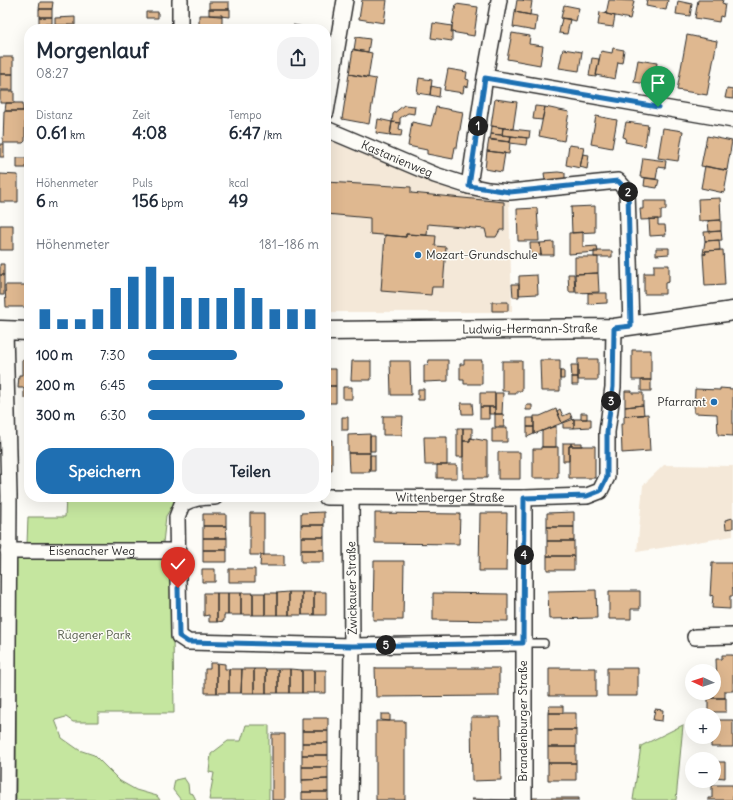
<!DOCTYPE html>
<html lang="de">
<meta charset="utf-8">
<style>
body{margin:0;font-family:Delius,sans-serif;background:#f2f2f3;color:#1f2937;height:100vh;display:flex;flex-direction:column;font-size:15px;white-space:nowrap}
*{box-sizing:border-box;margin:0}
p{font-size:13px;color:#747a83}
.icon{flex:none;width:22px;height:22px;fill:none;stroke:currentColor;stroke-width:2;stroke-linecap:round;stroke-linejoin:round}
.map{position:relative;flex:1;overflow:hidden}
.sheet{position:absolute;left:24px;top:24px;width:307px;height:478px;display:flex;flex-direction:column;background:#fff;border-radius:16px;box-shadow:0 4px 16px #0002}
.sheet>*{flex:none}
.needle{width:26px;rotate:273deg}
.fabs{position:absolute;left:685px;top:664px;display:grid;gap:8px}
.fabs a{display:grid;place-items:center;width:36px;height:36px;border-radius:50%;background:#fff;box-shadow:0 4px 16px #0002;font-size:20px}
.pin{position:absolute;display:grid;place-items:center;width:34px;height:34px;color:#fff;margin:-41px -17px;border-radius:50% 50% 50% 0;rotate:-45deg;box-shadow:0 0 4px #0007}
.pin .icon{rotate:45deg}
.km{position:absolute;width:20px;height:20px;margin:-10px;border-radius:50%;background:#222;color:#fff;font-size:11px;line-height:20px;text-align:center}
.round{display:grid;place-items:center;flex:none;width:42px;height:42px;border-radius:16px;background:#f2f2f3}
.summary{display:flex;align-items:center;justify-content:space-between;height:68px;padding:0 12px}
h1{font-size:22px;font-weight:800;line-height:30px}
.stats{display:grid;grid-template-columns:repeat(3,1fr);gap:6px;height:68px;padding:4px 12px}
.stats div{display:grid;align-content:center}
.stats b{font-size:17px;font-weight:800}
.stats small{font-size:11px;font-weight:400}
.stats p{font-size:11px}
.chart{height:112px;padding:8px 12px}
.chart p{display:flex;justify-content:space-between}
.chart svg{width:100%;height:72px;margin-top:4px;stroke:#1f6fb2;stroke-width:6}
.cta{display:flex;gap:8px;margin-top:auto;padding:8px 12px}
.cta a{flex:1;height:46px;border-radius:16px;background:#1f6fb2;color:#fff;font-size:16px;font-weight:800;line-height:46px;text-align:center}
.cta a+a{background:#f2f2f3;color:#1f2937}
ul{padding:0 12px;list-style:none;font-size:13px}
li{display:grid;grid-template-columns:64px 48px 1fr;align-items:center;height:30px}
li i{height:10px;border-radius:5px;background:#1f6fb2}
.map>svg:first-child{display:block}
</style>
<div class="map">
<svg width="733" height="800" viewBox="0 0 733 800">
<rect width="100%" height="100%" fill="#fdfcf7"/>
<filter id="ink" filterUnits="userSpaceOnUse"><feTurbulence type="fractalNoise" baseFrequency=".025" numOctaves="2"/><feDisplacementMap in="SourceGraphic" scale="8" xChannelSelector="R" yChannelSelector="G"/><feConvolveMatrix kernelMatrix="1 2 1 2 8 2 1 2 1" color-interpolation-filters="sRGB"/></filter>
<g filter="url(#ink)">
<!-- built -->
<path fill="#f4e8d8" d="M326 139 462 194 509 197 512 312H326Z
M664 465 733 466V536L637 552 643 485Z"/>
<!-- green -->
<path fill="#c5e69f" stroke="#788865" d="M66 497H177V498L166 516 163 543 27 544 28 517H65Z
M172 556 174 713H98V722H73L66 717 55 720 62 738 79 750 94 755 120 781 136 790 157 796 160 800H16V557Z
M246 725H269V800H209L214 773 209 772 211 754 228 741H241Z
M683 725 676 800H633L641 746Z
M184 778 188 784 189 793 193 794 196 800H181L173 790 175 780Z"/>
<!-- building -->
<path fill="#dfb890" stroke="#2b2b2b" d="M362 0H387L384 23 359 19Z
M517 0 532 1 530 15 515 12Z
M609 0 634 1 630 19 606 14Z
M647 0H668L666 10 646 6Z
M698 0H723L722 3 725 4 723 17 720 16 719 22 695 18Z
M678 1 692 4 690 16 676 14Z
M40 2H53L52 9H39Z
M209 2H229V9H209Z
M456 4 478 7 474 36 451 32Z
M564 5 579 8 576 21 561 18Z
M39 9H52V17H39Z
M209 9H230V17L209 15Z
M146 12H158V18H146Z
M515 12 537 16 535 31 513 27Z
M600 12 615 16 613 27 598 25Z
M199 15H222V29H199Z
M39 17H52V24H39Z
M75 17V25H55V18Z
M562 18 570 19 567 34 559 33Z
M433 23 452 26V41L431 38Z
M293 25 304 27 303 29H292Z
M145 26H158V29H145Z
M512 33 530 36 529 44 543 46 540 65 507 59Z
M687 35 717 41 707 95 677 90Z
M356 37 370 39 368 52 354 50Z
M613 48 624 50 622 63 618 62 615 79 596 75 601 51 612 53Z
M353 49 372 53 368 78 349 74Z
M563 49 582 52 579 71 559 68Z
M0 57H13V74H0Z
M592 58 599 59 596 77 589 76Z
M638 60 657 63 653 85 634 82Z
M448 69 467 72 466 79 469 80 468 87 464 86 463 93 444 90Z
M0 74H13V90H0Z
M349 74 376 79 369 124 342 119Z
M419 78 432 80 430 95 417 93Z
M431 86 440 88 439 97 430 95Z
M727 89 733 90V99L725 98Z
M0 91H14V103H0Z
M495 99 517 102 513 129 491 126Z
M6 103H23V111H5Z
M404 105 415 106 414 114 408 113 400 118V123L392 122 393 114Z
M535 106 545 107 542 120 533 119Z
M436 107 463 112 457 147H455L453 159 427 154V150L408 146 412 122 431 126Z
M545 107 569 112 564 141 539 136Z
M4 111H25V141L23 143H3Z
M596 116 617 120 612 148 591 144Z
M378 119 392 122 390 135 376 133Z
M392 122 400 123 399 129 402 130 401 136 390 135Z
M626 122 648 125 645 146 625 142 626 138 623 137Z
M492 126 503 128 502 135 491 134Z
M503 128 530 131 529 138 502 135Z
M663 128 683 131 678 161 658 158Z
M491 134 511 136 510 142 490 140Z
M511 136 527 138 526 145 510 143Z
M707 136 732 141 727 170 701 166Z
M489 139 510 142 509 154 487 151Z
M0 144H4V157H0Z
M569 145 584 147 580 168 566 165Z
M487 151 505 153 502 172 485 169Z
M583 154 589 155 587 169 580 167Z
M17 158H26V168H17Z
M643 158 666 161 665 168 658 167 656 179 640 177Z
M705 166 728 171 724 193 701 188Z
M558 172 565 173V179L545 180 544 173Z
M0 174 18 175V202H0Z
M645 178 659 180 657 188 644 186Z
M326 182 411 187V193L504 202V230H500L496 237H487L485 229 428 224 427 235 406 234V237L370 234V218L326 214Z
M720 198 721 220 699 221 698 199Z
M643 201H666V210H661V219L641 220 640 209H643Z
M595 206V232L572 233 571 207Z
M537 208 539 241H518L517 209Z
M649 219H658V225H665L666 235 650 236Z
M721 220V231L709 232 708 221Z
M0 225H13V250H0Z
M721 231 722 240 705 241 704 232Z
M583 232V247L597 246 598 252 569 254V233Z
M406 234 436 236 435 246 446 247 443 287H432L431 295 381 291 385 235 406 237Z
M719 240 720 250 705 251 706 254H703L705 241Z
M554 242V255H541L540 243Z
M530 243H540L541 255 531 256Z
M656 248H669V254L656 255Z
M723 250 725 285 705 286 703 254H706L705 251Z
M594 251H612V257H594Z
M575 257H598V273L575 274Z
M26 261H29V271H26Z
M0 264H4V275H0Z
M654 265H669V282L665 283V294H644V273H654Z
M598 273 599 292 576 293 575 274Z
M568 274H574L575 292H569Z
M0 275H4V295H0Z
M537 275 538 294 519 295V276Z
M512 284H519V297H513Z
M5 285H29V307H6Z
M588 293H607V303L588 304Z
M492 302H508V311H492Z
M632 350H651V380H632Z
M578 359H598V380H578Z
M22 360H29V388H18L19 375H22Z
M429 360H448V381L424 382V365H428Z
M464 360H482V384H464V380H460V364H464Z
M540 360H560V391H541Z
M352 361H371V380H351Z
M390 361H410L411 395H391Z
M502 361H522V391H516V394H508V391H502Z
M571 365H578V377H572Z
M326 369H336V386H326Z
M560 371H564V379H560Z
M572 377H578V385H572Z
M641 380H651V391H641Z
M326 386H336V403H326Z
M343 387H352V399H343Z
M24 388H29V398H24Z
M720 388 733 389V436L718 435 717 414 694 413 695 389 720 390Z
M418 389H424V400H418Z
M625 391H632V393H643V405L625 407Z
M480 393H495V407H480Z
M495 393H503L502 414H495Z
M461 403H472L473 414H462Z
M526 405H532V410H526Z
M643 405 644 415 625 416V407Z
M480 407H489V419H480Z
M489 407H495V414H489Z
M556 409 562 423 534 434V416H540Z
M560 409 563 416 570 413 572 418 562 423 557 411Z
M581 413H587V419H581Z
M495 414H503L504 427H495Z
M648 414 650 451 622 453 621 424H624V416Z
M383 416H403L402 435H383Z
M342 417H348V430H342Z
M527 418H534V427H527Z
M574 419H591V427L574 428Z
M574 419V428H563V423Z
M556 426V447H542V431Z
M527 427H534V434L527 437Z
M457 428H463V457H457Z
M463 428H472V438H470V441H463Z
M492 428H507V442H492Z
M370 434V453H348V435Z
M370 436H375V451H370Z
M424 437H447V465H425Z
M470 438 487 441V478H463V441H470Z
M326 440H332V471L326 470Z
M26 441H29V456H25Z
M563 443H571V446H569V461H563Z
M571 443H582V446H571Z
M569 446H595V478H569Z
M541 447H558V478H533V449H541Z
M498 452H520V479H498Z
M348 453H370V472H349Z
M370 455H375V471H370Z
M437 465H457V478H437Z
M324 512V525H301V513Z
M574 512V527H547V513Z
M250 513H264V555H250Z
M375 513 460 514 459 544 375 543Z
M480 513H507L506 571H479Z
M203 514H226V526H203Z
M733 518V528L726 529 725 520Z
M301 525H324V537H301Z
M203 526H226L227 538H203Z
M547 527H574V541H547Z
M301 537H324V550H301Z
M203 538H227V550H203Z
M547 541H574V556H547Z
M203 550H227V562H203Z
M301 550H324V562H301Z
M261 555H284V566H260Z
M547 556H574V570H547Z
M374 561H404L403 620H373Z
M712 563H732L733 596H730V609L712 608 713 595 710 596Z
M202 569H215V582H202Z
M229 569H255V582H229Z
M596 590 597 618 549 619 548 591Z
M609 591H640V609H631V619H609Z
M289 592V615H277V593Z
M289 592H302V615H289Z
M302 592H314V615H302Z
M314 592H326V615H314Z
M204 593H217V622H209V615L204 616Z
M217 593H228V615H224V621L217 622Z
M228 593H241V615H228Z
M241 593H253V615H241Z
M253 593H265V615H253Z
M265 593H277V615H265Z
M433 593 508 594V621L433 620Z
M722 655H733V691H725V698H710V693H714V685H717L716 659H722Z
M210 663H217V693H205V669H210Z
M217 663 225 664V669H229V693H217Z
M375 668H499V696L376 697Z
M549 668H596V696H549Z
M607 668H638V696H607Z
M229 669H242L241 693H229Z
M242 669H254V693H241Z
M254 669H266V693H254Z
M266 669H278V693H266Z
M278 669H290V693H278Z
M290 669 302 670V693H290Z
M302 670H314V693H302Z
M314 670H326V693H314Z
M708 698H726V712H708Z
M549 706H563V713H548Z
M655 709 663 710 662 721 653 720Z
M548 713H576V730H548Z
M381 714H390V721L381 720Z
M471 717H500L501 780 472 781Z
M302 718H328V731H302Z
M714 720H733V747H711V737H714Z
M376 721H405V800H376Z
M548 730H576V747H548Z
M302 731H328V743H302Z
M272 734H285V800H272Z
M302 743H328V755H302Z
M548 747H576V763H548Z
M302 755H328V767H302Z
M714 762H725V778L714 777Z
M548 763H576V780H548Z
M302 767H328V779L302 780Z
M328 779V792H302V780Z
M694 781H701V786L694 785Z
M712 785H733V800H708V798H712Z
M302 792H328V800H302Z
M531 798H579V800H531Z
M472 799 517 800H472Z"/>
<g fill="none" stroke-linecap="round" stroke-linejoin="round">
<!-- service casing -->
<g stroke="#2b2b2b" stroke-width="10">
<path id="service" d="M523 643H544"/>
</g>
<!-- minor casing -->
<g stroke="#2b2b2b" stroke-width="18">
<g id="minor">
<path d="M180 0V29"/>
<path d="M485 77 733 120"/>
<path d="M326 112 345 0"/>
<path id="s1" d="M326 129 435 175 469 186 488 190 510 192 618 181 627 191 631 326"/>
<path d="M469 186 485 77 499 0"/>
<path d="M5 330 9 496 7 800"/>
<path d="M215 497C202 497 193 498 182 504L177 517 179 636 188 642 352 646 523 643"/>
<path id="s2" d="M326 497 524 498 587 496 600 491 607 477V432L613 387 614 328"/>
<path id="s3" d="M8 551H176"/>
<path d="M695 637 733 636"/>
<path d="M524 799V498"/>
<path d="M350 800 352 646 351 497"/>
</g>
</g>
<!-- tertiary casing -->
<g stroke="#2b2b2b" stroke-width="21">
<g id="tertiary">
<path d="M0 330 29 331"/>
<path id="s4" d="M326 331 614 328 733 311"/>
</g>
</g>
<!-- service -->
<use href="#service" stroke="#fdfcf7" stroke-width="7"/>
<!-- minor -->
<use href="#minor" stroke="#fdfcf7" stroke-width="15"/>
<!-- tertiary -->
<use href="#tertiary" stroke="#fdfcf7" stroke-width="18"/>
</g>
</g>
<g fill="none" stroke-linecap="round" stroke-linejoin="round" filter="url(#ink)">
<!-- route casing -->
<g stroke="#fff" stroke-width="8">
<path id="route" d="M178 588 179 636 188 642 352 646 523 643 524 498 587 496 600 491 607 477V432L613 387 614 328 631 326 628 191 618 181 510 192 469 186 485 78 658 107"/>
</g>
<!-- route -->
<use href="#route" stroke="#1f6fb2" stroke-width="5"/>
</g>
<!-- markers -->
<g fill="#1f6fb2" stroke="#fdfcf7" stroke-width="1.5">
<circle cx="418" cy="255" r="4"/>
<circle cx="714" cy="402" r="4"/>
</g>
<g text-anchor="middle" stroke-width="3" stroke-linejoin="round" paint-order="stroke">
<!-- street labels -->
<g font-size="12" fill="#2b2b2b" stroke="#fdfcf7">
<text dy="4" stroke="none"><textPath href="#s1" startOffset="77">Kastanienweg</textPath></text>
<text dy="4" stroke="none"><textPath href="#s4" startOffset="204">Ludwig-Hermann-Straße</textPath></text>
<text dy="4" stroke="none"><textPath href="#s2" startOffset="124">Wittenberger Straße</textPath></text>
<text dy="4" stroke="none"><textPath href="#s3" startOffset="84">Eisenacher Weg</textPath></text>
<text transform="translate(352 588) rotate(-91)" y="4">Zwickauer Straße</text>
<text transform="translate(523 721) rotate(-90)" y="4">Brandenburger Straße</text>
</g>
<!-- poi labels -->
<g font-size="12" fill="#2b2b2b" stroke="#fdfcf7" text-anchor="start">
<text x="426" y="259">Mozart-Grundschule</text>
<text x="706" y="406" text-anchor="end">Pfarramt</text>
</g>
<!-- park labels -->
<g font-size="12" fill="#525a48" stroke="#fdfcf7">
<text x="94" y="639">Rügener Park</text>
</g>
</g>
</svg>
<div class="fabs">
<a><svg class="needle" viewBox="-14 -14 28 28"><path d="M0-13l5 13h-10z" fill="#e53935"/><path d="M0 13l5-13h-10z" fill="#747a83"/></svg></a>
<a>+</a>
<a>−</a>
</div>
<div class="pin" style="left:658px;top:107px;background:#1e9e55"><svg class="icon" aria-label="arrive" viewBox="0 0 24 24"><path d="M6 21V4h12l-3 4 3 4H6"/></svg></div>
<div class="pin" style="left:178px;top:588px;background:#d93025"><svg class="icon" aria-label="check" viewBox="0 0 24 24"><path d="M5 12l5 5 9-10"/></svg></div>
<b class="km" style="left:478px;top:126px">1</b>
<b class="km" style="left:628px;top:192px">2</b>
<b class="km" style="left:611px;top:401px">3</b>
<b class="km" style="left:524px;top:555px">4</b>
<b class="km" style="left:386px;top:645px">5</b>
<section class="sheet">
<div class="summary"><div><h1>Morgenlauf</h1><p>08:27</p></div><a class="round"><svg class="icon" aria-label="share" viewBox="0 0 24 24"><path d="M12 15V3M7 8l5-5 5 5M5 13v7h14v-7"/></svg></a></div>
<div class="stats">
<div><p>Distanz</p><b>0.61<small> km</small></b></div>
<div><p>Zeit</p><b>4:08</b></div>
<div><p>Tempo</p><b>6:47<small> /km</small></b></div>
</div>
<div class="stats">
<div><p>Höhenmeter</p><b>6<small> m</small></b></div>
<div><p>Puls</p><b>156<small> bpm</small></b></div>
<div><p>kcal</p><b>49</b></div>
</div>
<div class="chart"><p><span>Höhenmeter</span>181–186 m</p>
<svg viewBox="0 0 160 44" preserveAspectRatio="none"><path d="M5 44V32M15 44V38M25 44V38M35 44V32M45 44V19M55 44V12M65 44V6M75 44V12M85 44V25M95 44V25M105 44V25M115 44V19M125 44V25M135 44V32M145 44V32M155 44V32"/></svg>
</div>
<ul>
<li><b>100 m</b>7:30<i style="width:52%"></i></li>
<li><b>200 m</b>6:45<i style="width:79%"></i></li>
<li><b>300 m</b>6:30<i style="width:92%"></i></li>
</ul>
<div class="cta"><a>Speichern</a><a>Teilen</a></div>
</section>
</div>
